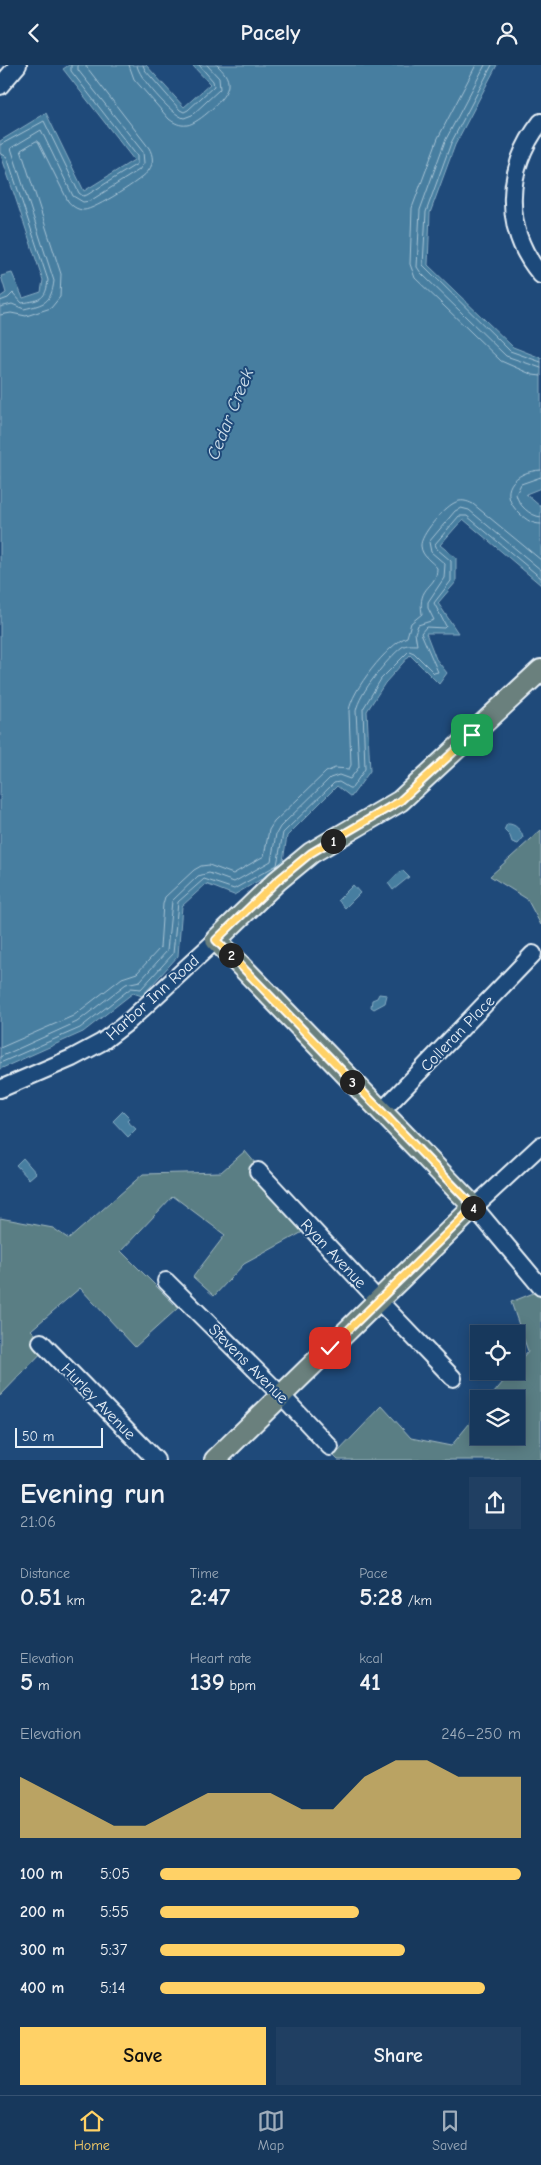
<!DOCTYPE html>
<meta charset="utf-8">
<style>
body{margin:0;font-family:"Comic Neue",sans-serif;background:#203f62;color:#f1f3f6;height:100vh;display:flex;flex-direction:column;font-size:19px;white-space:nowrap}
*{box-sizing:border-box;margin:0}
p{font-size:16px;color:#9eacbb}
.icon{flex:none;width:28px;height:28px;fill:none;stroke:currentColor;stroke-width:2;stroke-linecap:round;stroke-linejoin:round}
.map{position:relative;height:1395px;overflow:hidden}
.sheet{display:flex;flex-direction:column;background:#17385c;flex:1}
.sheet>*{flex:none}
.controls{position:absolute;left:470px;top:1260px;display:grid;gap:10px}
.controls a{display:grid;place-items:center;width:55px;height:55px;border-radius:0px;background:#17385c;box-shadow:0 2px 12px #0003,0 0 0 1px #365272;font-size:25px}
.scale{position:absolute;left:15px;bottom:12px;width:88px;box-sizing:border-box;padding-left:5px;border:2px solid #e8f1f8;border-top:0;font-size:14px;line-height:18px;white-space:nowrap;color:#e8f1f8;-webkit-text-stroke:4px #1f4a7a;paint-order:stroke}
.pin{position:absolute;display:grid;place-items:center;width:42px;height:42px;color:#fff;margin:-21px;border-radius:10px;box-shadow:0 2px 8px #0006}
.km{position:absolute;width:25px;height:25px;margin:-12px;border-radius:50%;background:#222;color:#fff;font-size:14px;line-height:25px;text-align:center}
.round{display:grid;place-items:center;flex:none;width:52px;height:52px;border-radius:0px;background:#203f62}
.headline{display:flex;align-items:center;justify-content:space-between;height:85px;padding:0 20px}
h1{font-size:28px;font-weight:700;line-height:38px}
.metrics{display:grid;grid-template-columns:repeat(3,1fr);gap:8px;height:85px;padding:5px 20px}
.metrics div{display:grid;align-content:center}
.metrics b{font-size:25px;font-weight:700}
.metrics small{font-size:14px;font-weight:400}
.metrics p{font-size:14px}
.chart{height:140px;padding:10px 20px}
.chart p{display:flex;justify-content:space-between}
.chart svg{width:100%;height:90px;margin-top:5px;fill:#ffd166;opacity:.7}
.button{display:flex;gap:10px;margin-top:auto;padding:10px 20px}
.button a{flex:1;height:58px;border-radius:0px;background:#ffd166;color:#111;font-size:20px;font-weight:700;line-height:58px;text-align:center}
.button a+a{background:#203f62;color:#f1f3f6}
ul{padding:0 20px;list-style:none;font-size:16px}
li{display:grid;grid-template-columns:80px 60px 1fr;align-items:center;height:38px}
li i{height:12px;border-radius:6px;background:#ffd166}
header{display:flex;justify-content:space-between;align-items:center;height:65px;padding:0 20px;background:#17385c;font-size:22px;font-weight:700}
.tabs{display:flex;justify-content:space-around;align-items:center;height:70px;border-top:1px solid #365272;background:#17385c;font-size:14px;color:#9eacbb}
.tabs a{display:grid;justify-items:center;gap:2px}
.tabs .selected{color:#ffd166}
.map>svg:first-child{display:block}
</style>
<header><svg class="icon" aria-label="back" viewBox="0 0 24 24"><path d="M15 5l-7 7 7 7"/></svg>Pacely<svg class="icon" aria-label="person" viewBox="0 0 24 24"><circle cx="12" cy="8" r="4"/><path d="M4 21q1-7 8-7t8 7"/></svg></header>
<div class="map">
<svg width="541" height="1395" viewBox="0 0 541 1395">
<rect width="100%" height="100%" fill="#1f4a7a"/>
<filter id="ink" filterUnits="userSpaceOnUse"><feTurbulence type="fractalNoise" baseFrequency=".02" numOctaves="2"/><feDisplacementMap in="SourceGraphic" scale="10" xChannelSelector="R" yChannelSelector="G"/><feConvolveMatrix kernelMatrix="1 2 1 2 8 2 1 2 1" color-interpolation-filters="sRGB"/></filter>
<g filter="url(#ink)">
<!-- green -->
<path fill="#5a7e84" stroke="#a1b8be" d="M541 765V860L527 834 490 811Z
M245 1086 310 1163 244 1199 214 1231 193 1212 225 1170 173 1131 121 1186 178 1243 135 1282 80 1223 31 1265 48 1281 0 1331V1153L53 1163 69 1174 143 1109 221 1107Z
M541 1225V1395H338L334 1391 382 1341 411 1373 451 1381 479 1347V1371H516V1334H489L512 1306H516V1300L528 1286 511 1237Z"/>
<!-- water -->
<path fill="#467ea0" stroke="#87acc3" d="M69 0H146L184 42 210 19 192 0H497L455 80 430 148 428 200 513 282 541 293V423L526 429 541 442V520L463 454 440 480 456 493V517L438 538 458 568H426L436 594 447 608 439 619 410 590 385 618 367 646 370 706 351 732 337 721 287 771 282 802 234 830 206 819 182 841 178 891 142 931 133 928 83 967 0 1004V232L6 228 1 211 12 208 23 233 41 227 43 215 0 87V76L46 48 84 126 134 95 63 4Z
M507 759C515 758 522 766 523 773L518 779 512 777 510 771 504 765Z
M402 805 409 812 393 825 388 818Z
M353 820 360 828 345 843 338 835Z
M379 929 387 930 385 938 374 944 371 942 372 935 377 933Z
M123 1046 130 1053 127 1056 136 1064 128 1072 113 1056Z
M23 1093 36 1108 29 1114 16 1100Z"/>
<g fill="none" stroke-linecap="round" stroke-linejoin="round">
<!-- shore -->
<path stroke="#a7c3d5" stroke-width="1" d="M129 0 134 14 169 54C174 58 180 61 187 60 198 59 228 32 228 20 229 12 223 6 217 0
M137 0C137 11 173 51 184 53L192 50 220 24 219 13 207 0
M143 0 145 5 180 45 184 47 188 45 214 21 213 16 199 0
M476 0 438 73 412 143 410 199 415 213 501 296 533 310 541 311
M485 0 445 76 420 145 417 202 421 208 506 291 541 303
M492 0 451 78 426 147 423 200 510 286 541 297
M0 80 44 56 79 128 83 131 87 130 137 99V91L71 6V0
M0 88 7 92 48 215C46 234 41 235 22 238L13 228 8 233 0 236
M0 242 12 239 24 244C45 239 51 238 54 216L11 83 41 65 73 131 83 137 90 136 139 105 144 98 143 87 78 5V0
M0 250 11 248 26 251 51 243 60 232 61 209 21 85 36 76H38L68 136C72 141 77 145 84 145 94 145 144 114 149 105 154 98 153 90 149 83L85 0
M541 405C514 406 496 427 520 449 527 455 532 459 541 459
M541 412 521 419 516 429C518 440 530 451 541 452
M0 983 73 951 122 913 137 908 160 883 163 839 165 832 194 805 201 801 209 800 233 809 264 791 269 765 274 757 326 707 335 703 349 704 351 700 349 646C351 626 388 579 407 572L411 558 422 549C417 519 437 524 437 503 432 496 422 492 421 481 420 470 444 443 454 438 461 434 467 436 473 439L541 495
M0 992 77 957 126 919 140 916 167 886 172 836 198 811 209 808 234 817 271 796 276 769 280 762 330 713 339 710 350 714 359 702 356 646C359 628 388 593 402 582 407 579 412 580 417 580L415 568 418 560 434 555 428 543V537L444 513 445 499 431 487 429 477 455 446 461 443 469 445 541 505
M0 998 80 963 131 923 141 924 173 889 178 837 204 814 234 824 277 800 283 768 334 718 339 717 349 723H352L365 704 363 644 381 614 409 586 414 588 434 608 438 607 421 568 426 562 444 563 446 561 434 538 451 516V496L437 484 435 479 459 451H467L541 513"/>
<!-- minor casing -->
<g stroke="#e8f1f8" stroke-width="20">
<path id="minor" d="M0 21 18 0
M541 57C505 103 502 164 541 210
M0 1024 72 993 102 977 128 957 216 875
M381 1047 533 889
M541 1080 474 1142 541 1222
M258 1106 379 1236 453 1313
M166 1216 281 1330 330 1382
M41 1277 156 1395"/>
</g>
<!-- major casing -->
<g stroke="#e8f1f8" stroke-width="24">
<path id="major" d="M215 1395 474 1142 216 875 277 816 311 788 400 736 541 605"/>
</g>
<!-- minor -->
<use href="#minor" stroke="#1f4a7a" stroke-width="16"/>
<!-- major -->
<use href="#major" stroke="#6a807d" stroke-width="20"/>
</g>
</g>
<g fill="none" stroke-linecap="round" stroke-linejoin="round" filter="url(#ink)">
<!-- route casing -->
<g stroke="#fff" stroke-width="10">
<path id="route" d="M330 1283 474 1142 216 875 277 816 311 788 400 736 472 670"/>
</g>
<!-- route -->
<use href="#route" stroke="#ffd166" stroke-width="6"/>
</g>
<g text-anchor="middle" stroke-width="4" stroke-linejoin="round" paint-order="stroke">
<!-- street labels -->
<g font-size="16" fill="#e8f1f8" stroke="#1f4a7a">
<text transform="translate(152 932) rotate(-42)" y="6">Harbor Inn Road</text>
<text transform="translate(457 968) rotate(-46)" y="6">Colleran Place</text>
<text transform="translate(334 1188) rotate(47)" y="6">Ryan Avenue</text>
<text transform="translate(249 1298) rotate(45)" y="6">Stevens Avenue</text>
<text transform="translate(99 1336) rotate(46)" y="6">Hurley Avenue</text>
</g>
<!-- water labels -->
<g font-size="18" font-style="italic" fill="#d0e0eb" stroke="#1f4a7a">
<text transform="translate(230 349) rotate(-68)" y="6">Cedar Creek</text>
</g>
</g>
</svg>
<div class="controls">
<a><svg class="icon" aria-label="locate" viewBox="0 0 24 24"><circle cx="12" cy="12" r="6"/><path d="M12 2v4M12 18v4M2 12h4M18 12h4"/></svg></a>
<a><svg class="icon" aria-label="layers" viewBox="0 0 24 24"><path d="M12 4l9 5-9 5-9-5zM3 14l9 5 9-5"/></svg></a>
</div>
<div class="scale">50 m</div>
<div class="pin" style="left:472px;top:670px;background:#1e9e55"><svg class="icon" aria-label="arrive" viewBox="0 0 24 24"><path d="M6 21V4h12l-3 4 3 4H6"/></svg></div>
<div class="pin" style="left:330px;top:1283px;background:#d93025"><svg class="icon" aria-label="check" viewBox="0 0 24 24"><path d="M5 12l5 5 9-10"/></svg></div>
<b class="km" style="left:333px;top:776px">1</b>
<b class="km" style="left:231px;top:890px">2</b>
<b class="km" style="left:352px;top:1017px">3</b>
<b class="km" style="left:473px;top:1143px">4</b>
</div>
<section class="sheet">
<div class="headline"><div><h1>Evening run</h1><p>21:06</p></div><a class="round"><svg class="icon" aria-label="share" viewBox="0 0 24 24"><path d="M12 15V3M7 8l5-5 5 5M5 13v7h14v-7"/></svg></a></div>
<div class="metrics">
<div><p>Distance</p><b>0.51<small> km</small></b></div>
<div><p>Time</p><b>2:47</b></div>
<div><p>Pace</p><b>5:28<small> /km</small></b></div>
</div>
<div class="metrics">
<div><p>Elevation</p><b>5<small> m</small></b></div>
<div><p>Heart rate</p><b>139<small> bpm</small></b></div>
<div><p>kcal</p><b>41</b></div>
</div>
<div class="chart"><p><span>Elevation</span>246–250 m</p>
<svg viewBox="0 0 160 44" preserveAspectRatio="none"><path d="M0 44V14L10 22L20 30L30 38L40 38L50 30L60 22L70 22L80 22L90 30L100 30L110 14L120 6L130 6L140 14L150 14L160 14V44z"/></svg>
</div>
<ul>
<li><b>100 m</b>5:05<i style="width:100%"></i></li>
<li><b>200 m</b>5:55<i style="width:55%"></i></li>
<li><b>300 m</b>5:37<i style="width:68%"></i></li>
<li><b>400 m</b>5:14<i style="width:90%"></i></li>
</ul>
<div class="button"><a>Save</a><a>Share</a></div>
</section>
<nav class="tabs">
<a class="selected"><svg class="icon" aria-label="home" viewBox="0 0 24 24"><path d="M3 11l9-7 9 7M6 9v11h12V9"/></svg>Home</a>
<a><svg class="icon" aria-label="map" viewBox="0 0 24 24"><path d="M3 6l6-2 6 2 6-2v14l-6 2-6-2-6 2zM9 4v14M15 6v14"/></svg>Map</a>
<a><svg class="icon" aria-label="saved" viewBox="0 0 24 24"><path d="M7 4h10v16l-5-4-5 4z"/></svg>Saved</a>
</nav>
